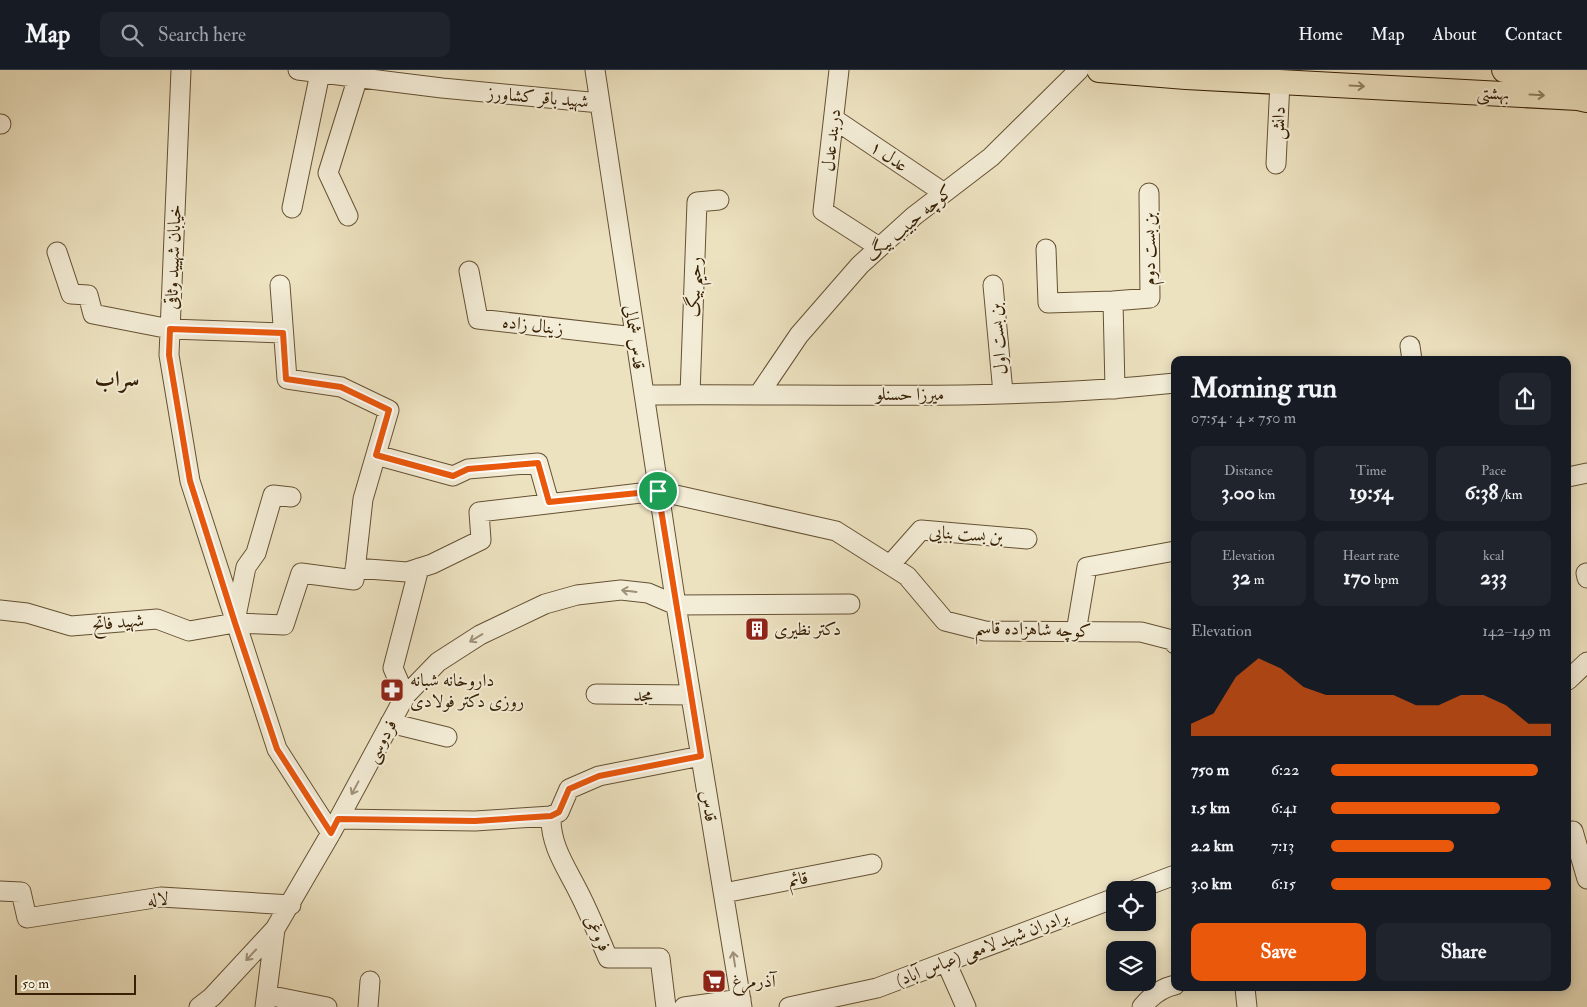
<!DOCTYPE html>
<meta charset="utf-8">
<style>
body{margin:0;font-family:"IM FELL Double Pica",Amiri,serif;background:#20242c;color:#f1f3f6;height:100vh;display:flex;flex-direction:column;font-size:19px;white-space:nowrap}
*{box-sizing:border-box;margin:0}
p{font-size:16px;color:#9ea1a6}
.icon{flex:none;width:28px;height:28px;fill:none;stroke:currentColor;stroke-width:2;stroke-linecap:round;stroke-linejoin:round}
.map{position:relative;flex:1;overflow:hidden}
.details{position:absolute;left:1171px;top:286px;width:400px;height:635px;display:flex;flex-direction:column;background:#171b24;border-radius:10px;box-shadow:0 2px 12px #0003}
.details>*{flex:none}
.buttons{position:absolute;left:1106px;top:811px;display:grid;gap:10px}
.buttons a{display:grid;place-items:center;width:50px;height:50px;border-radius:10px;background:#171b24;box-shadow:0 2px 12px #0003;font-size:25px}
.scale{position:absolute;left:15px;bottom:12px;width:121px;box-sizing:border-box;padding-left:5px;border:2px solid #382104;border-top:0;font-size:14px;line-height:18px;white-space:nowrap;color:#382104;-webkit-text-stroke:4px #f3ecd6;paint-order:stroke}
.pin{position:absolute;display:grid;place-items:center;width:42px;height:42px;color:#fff;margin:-21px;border:2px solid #fff;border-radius:50%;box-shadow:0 1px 5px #0007}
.round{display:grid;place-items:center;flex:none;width:52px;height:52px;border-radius:10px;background:#20242c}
.overview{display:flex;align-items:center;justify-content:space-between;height:85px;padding:0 20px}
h1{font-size:28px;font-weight:800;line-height:38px}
.figures{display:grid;grid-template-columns:repeat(3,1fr);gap:8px;height:85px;padding:5px 20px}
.figures div{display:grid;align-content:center;border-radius:10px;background:#20242c;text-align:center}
.figures b{font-size:21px;font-weight:800}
.figures small{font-size:14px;font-weight:400}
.figures p{font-size:14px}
.chart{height:140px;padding:10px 20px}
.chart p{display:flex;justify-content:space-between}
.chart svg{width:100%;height:90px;margin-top:5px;fill:#ea580c;opacity:.7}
.primary-button{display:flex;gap:10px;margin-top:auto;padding:10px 20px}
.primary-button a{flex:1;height:58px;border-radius:10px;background:#ea580c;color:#fff;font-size:20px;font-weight:800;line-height:58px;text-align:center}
.primary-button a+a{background:#20242c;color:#f1f3f6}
ul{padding:0 20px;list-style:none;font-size:16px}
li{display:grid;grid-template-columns:80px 60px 1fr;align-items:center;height:38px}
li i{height:12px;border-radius:6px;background:#ea580c}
header{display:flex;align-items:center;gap:30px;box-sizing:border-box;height:70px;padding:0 25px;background:#171b24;border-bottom:1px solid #363941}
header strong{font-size:24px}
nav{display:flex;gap:28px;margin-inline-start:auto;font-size:18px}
.search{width:350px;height:45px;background:#20242c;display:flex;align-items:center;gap:12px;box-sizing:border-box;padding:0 18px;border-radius:10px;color:#9ea1a6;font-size:19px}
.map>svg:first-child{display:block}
</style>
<header>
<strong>Map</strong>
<div class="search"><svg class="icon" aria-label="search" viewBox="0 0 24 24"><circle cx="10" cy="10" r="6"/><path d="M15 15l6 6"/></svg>Search here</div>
<nav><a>Home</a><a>Map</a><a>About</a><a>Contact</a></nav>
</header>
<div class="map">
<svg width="1587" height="937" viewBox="0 0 1587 937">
<rect width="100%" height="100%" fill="#ede2c0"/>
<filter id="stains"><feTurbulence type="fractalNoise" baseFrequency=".004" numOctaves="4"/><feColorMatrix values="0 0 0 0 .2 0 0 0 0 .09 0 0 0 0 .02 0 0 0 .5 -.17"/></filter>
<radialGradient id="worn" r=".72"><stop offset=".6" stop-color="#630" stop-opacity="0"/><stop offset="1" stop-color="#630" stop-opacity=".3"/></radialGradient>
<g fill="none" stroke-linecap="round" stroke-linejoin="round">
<!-- minor casing -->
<g stroke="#655133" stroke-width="21">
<path id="minor" d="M181 0 169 285 190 411 277 679 331 763
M298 0 442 18 600 33
M595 0 676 535 742 937
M839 0 823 141 879 177
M834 49 944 123
M0 54H1
M1276 94 1280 12
M292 138 320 3
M348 146 328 103 358 7
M1046 179 1048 233 1113 231
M57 182 71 224 88 225 93 244 170 259 283 263
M469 201 478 249 635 267
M993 215 1003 323
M1410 276 1412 290
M1115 319 1113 231 1150 228 1149 123
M690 324 697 132 719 130
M759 324 799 265 860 195 914 146 991 87 1079 0
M644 325C820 323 999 332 1175 313
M376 385 453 406 468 399 538 393 549 432
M1568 407 1587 403
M890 495 921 460 1027 469
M355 498 407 502 432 494 481 470 479 442 658 421 836 461 907 506 945 551 985 561 1141 562 1172 570 1175 574
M1586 503 1587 508
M0 540 27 543 71 556 157 549 189 561 235 553 284 555 301 503 354 510 363 429 389 340 341 317 287 309 280 215
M235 551 246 497 256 483 273 425 291 427
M1076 562 1087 497 1175 481
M1568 610 1587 592
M596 624 691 625
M405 626 393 598 419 498
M390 653 447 667
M551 746C550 775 566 797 578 821 589 842 598 865 608 888H660L666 937
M339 749 475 751 551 746 559 742 569 719 599 706 701 686
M1568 762 1573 761 1587 809
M1135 820 1175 805
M0 821 21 822 27 848 161 827 291 835
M724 823 872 794
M946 892 966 937
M1245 918 1247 937
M267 925 327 937
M199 937 212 927 275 859 331 763 405 626 438 592 480 565 545 534 577 525 621 520 648 523 676 535 850 534
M265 937 275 859
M368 937 370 911
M684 937 741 929
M789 937 877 918 1115 828
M1142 937C1151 926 1161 918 1175 915"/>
</g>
<!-- major casing -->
<g stroke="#382104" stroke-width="26">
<path id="major" d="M1099 0 1186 7 1578 28 1587 30
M1504 0 1587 6"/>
</g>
<!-- minor -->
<use href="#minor" stroke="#f3ecd6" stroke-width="19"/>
<!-- major -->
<use href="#major" stroke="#ede2c0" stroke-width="24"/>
</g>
<!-- one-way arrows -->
<defs><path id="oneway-shaft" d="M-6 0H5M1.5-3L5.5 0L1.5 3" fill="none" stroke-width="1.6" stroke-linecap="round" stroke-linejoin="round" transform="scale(1.25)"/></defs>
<g stroke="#928262">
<use href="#oneway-shaft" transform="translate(1357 16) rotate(3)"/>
<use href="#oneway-shaft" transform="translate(1537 25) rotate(3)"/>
</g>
<g stroke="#9f9178">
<use href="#oneway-shaft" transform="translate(629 521) rotate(-173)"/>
<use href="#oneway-shaft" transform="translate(476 568) rotate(149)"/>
<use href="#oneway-shaft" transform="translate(355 718) rotate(118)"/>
<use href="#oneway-shaft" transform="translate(251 885) rotate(133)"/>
<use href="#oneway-shaft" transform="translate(734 889) rotate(-99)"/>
</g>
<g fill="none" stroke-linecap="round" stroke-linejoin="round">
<!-- route casing -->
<g stroke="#fff" stroke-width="10">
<path id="route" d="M170 259 283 263 286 309 341 317 389 340 376 385 453 406 468 399 538 393 549 432 658 421 701 686 599 706 569 719 559 742 551 746 475 751 338 749 331 763 277 679 235 553 190 411 169 285Z"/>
</g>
<!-- route -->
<use href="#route" stroke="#ea580c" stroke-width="6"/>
</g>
<!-- icons -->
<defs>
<g id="building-square" transform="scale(1.25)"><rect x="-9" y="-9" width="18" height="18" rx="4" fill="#8f2418" stroke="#f3ecd6"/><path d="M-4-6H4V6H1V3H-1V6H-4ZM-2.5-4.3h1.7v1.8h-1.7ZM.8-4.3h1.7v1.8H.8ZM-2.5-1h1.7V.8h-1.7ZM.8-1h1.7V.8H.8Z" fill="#fff"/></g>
<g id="pharmacy-square" transform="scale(1.25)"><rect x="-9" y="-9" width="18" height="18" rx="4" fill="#8f2418" stroke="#f3ecd6"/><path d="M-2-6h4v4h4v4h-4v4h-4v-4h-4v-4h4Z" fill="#fff"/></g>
<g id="supermarket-square" transform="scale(1.25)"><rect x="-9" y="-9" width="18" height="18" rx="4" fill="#8f2418" stroke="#f3ecd6"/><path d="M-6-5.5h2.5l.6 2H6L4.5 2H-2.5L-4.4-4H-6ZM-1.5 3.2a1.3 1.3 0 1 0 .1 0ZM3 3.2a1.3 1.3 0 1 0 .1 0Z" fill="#fff"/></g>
</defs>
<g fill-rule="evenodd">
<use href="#building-square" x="757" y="559"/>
<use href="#pharmacy-square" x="392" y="620"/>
<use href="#supermarket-square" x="714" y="911"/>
</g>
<g text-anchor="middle" stroke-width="4" stroke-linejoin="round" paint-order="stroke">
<!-- street labels -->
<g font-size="18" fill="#382104" stroke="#f3ecd6">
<text transform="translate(1493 23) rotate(3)" y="6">بهشتی</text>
<text transform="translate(538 27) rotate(5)" y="6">شهید باقر کشاورز</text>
<text transform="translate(1278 53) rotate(-87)" y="6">دانش</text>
<text transform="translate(831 70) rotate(-84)" y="6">دربند عدل</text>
<text transform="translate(889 86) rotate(34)" y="6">عدل ۱</text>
<text transform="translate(909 153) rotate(-40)" y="6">کوچه حبیب بیگ</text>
<text transform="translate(1149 179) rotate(-90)" y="6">بن بست دوم</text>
<text transform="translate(173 187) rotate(-88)" y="6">خیابان شهیید وثاقی</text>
<text transform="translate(694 217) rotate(-88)" y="6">رحیم بیگ</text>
<text transform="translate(533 255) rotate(7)" y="6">زینال زاده</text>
<text transform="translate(635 267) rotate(82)" y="6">قدس شمالی</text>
<text transform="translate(998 269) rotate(-95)" y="6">بن بست اول</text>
<text x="910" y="330">میرزا حسنلو</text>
<text transform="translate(966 464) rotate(4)" y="6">بن بست بنایی</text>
<text transform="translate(118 552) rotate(-5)" y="6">شهید فاتح</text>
<text transform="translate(1033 559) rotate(2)" y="6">کوچه شاهزاده قاسم</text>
<text transform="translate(643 625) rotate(1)" y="6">مجد</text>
<text transform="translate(381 671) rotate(-62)" y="6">فردوسی</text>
<text transform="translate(709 736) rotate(81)" y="6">قدس</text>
<text transform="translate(798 809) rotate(-11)" y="6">قائم</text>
<text transform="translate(158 829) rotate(-4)" y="6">لاله</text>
<text transform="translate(598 863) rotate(64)" y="6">فروغی</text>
<text transform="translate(982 878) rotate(-21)" y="6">برادران شهید لامعی (عباس آباد)</text>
</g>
<!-- poi labels -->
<g font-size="18" fill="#382104" stroke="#f3ecd6" text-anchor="start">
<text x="774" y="565">دکتر نظیری</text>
<text x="410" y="616">داروخانه شبانه<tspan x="410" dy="21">روزی دکتر فولادی</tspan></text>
<text x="732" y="917">آذرمرغ</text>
</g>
<!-- district labels -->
<g font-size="22" font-weight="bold" fill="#382104" stroke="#f3ecd6">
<text x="117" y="316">سراب</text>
</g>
</g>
<rect width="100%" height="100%" filter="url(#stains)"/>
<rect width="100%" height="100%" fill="url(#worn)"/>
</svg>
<div class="buttons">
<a><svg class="icon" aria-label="locate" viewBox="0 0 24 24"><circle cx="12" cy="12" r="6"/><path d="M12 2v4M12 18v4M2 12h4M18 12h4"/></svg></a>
<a><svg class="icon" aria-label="layers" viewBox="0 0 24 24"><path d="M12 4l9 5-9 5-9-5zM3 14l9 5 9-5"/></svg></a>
</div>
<div class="scale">50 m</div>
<div class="pin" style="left:658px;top:421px;background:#1e9e55"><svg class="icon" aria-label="arrive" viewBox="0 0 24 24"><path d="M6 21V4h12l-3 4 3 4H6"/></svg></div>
<section class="details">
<div class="overview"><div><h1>Morning run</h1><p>07:54 · 4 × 750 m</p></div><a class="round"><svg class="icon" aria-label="share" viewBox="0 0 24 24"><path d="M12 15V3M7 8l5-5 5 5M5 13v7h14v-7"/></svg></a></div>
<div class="figures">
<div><p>Distance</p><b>3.00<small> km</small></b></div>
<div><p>Time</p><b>19:54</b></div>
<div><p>Pace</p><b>6:38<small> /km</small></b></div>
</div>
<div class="figures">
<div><p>Elevation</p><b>32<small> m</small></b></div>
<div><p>Heart rate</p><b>170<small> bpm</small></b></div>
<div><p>kcal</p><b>233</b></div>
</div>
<div class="chart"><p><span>Elevation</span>142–149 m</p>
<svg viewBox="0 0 160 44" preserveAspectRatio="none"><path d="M0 44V38L10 33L20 15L30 6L40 11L50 20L60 24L70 24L80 24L90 24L100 29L110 29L120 24L130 24L140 29L150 38L160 38V44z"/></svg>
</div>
<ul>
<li><b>750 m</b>6:22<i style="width:94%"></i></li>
<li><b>1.5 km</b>6:41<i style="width:77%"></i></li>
<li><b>2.2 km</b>7:13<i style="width:56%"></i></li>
<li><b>3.0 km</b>6:15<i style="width:100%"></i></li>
</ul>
<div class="primary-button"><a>Save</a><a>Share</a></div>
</section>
</div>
